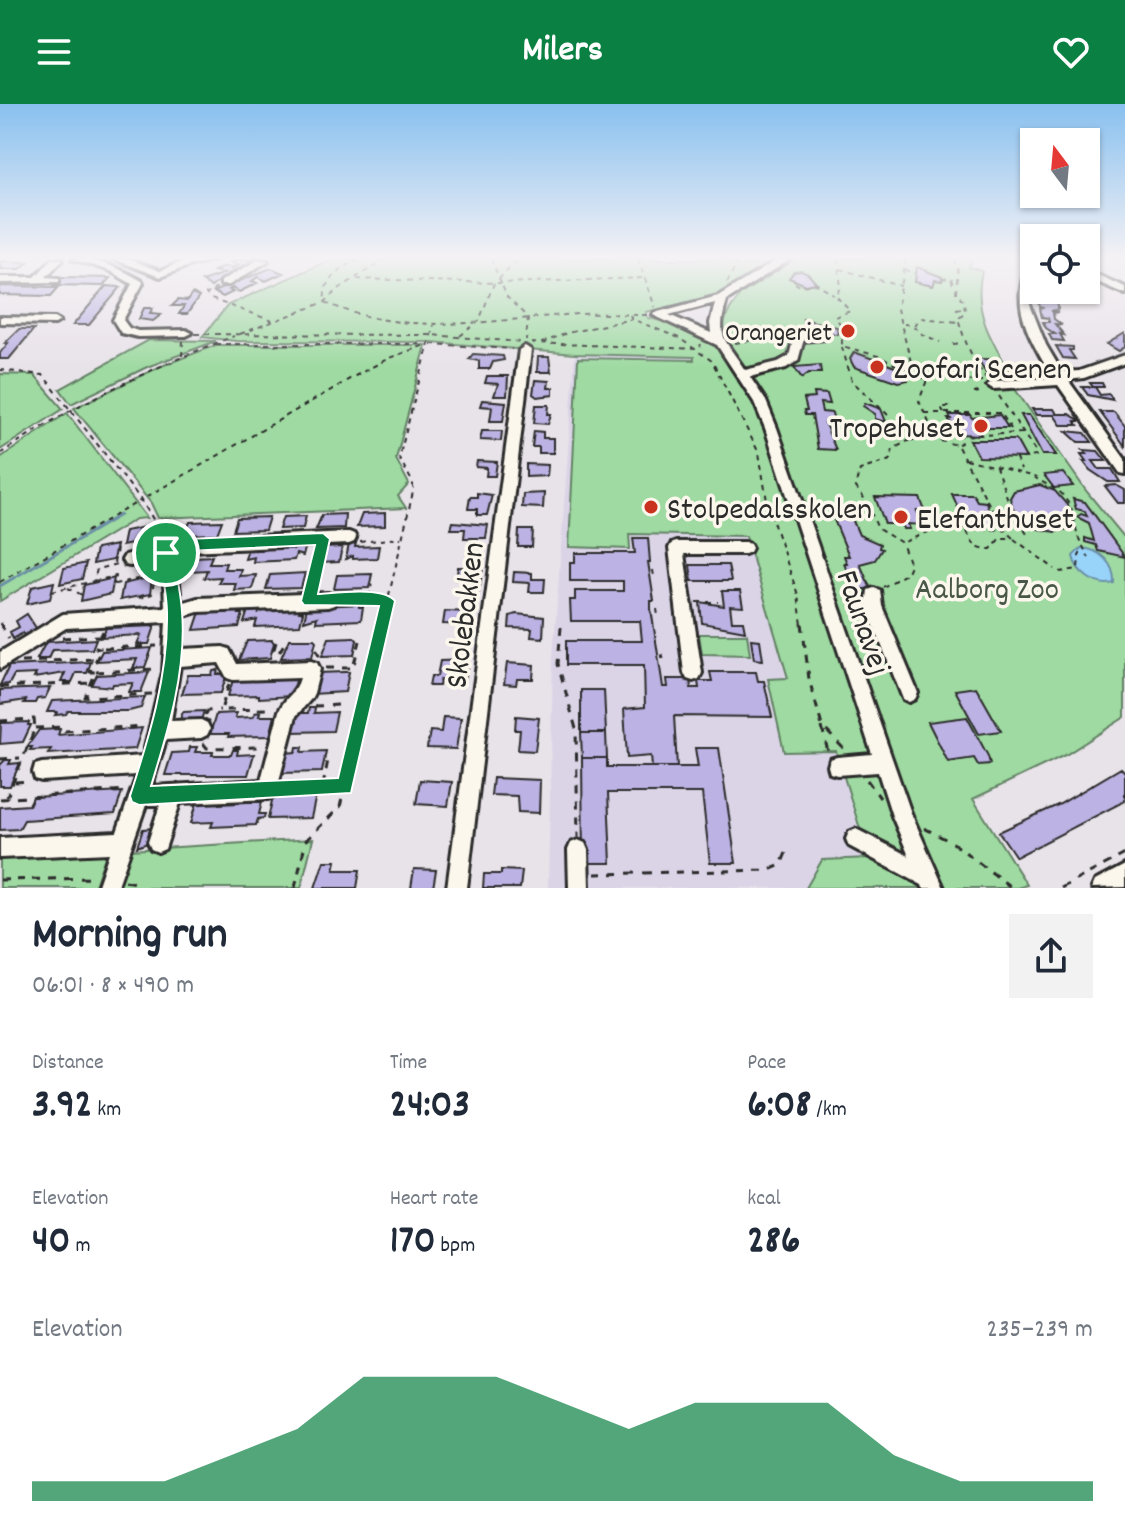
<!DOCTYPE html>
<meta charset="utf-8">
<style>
body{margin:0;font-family:Dekko,sans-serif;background:#f2f2f3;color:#1f2937;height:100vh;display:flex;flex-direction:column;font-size:30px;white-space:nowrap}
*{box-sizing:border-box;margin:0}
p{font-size:26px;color:#747a83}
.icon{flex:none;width:44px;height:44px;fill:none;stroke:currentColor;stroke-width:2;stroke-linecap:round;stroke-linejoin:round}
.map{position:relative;height:784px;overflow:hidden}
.panel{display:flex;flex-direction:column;background:#fff;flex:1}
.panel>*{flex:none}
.needle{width:52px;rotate:344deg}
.controls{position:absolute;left:1020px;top:24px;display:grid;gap:16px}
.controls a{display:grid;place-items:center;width:80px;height:80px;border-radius:0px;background:#fff;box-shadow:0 2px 6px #0004;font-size:40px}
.pin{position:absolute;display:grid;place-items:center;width:68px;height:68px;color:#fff;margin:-34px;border:4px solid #fff;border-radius:50%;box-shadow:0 2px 8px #0007}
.round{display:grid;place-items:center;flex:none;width:84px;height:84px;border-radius:0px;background:#f2f2f3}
.headline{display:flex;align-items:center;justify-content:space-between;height:136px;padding:0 32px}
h1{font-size:44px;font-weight:800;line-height:60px}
.metrics{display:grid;grid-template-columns:repeat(3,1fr);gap:12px;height:136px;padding:8px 32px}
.metrics div{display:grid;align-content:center}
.metrics b{font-size:40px;font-weight:800}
.metrics small{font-size:22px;font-weight:400}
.metrics p{font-size:22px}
.chart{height:224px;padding:16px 32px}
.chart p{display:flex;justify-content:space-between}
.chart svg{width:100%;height:144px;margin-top:8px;fill:#0b8043;opacity:.7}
header{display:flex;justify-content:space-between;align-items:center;height:104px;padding:0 32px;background:#0b8043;color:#fff;font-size:36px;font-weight:800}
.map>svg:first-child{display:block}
</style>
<header><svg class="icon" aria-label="menu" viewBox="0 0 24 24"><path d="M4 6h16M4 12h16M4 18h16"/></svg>Milers<svg class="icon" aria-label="heart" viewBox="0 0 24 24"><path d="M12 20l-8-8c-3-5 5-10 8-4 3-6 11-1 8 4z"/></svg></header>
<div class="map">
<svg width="1125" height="784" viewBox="0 0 1125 784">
<rect width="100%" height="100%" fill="#e8e2e9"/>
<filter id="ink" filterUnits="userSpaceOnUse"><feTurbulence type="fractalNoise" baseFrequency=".0125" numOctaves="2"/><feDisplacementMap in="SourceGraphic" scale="16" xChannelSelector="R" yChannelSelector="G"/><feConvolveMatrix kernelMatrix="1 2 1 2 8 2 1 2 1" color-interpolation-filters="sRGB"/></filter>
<g filter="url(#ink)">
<!-- built -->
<path fill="#dbd4e7" d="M575 250 694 253 788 575 769 576 784 648 836 647 869 755 823 756 806 784H548L553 554Z"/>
<!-- green -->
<path fill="#9edaa1" stroke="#648266" stroke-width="2" d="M332 155H777L714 192 646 208 648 214 682 222 718 241 727 237 722 223 730 205 741 190 796 155H973L969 163 982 167C972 210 993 240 1016 277L1010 278 1087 388 1125 434V613L1067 650 973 695 1027 781 1017 784H806L822 756 869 754 836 647 784 648 768 575 788 574 746 432 629 430 630 445 569 443 578 254 694 256V253L575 250 432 238 236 237 202 233 228 201Z
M149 236 216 237 147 263 71 300 60 285Z
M216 241H426L396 355 409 380 398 392 406 404 158 414 151 399 74 304 159 263Z
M0 270 34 271 63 305 0 346Z
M67 309 147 414 136 415 0 497V354Z
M699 530H747L750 551 702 550Z
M313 735 301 784H115L129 746Z
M107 747 94 784H0V751Z"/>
<!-- water -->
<path fill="#98d3f9" stroke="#6c90a7" stroke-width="2" d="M1081 444C1100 445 1115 460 1114 479 1097 484 1076 469 1073 452Z"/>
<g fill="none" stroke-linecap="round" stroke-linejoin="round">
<!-- stream -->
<path stroke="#6c90a7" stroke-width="3" d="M0 482 120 411"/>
</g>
<!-- building -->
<path fill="#bcb2e3" stroke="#2b2b2b" stroke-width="2" d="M246 155 251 157 242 162 245 164 239 168 235 166 211 183 202 177 224 169 214 167 219 164 226 162 232 164 238 161 230 158 234 156Z
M0 157 28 158 20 165H0Z
M917 163 942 173V177L935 176 933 182 915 178Z
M271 164 283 169 266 177 258 173 252 177 257 179 239 188 232 184 229 186 233 188 223 193 213 188Z
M801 167 808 170 816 179 806 181 789 174 794 168Z
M62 173 110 174 103 182 55 181Z
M0 182 59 183 51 192 0 191Z
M106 182 121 183 89 221H73Z
M1039 188 1057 189 1058 205 1051 207 1058 208 1053 209 1054 215 1062 221 1055 220 1064 231 1060 230 1064 237 1052 236 1049 230H1055L1046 224 1043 218H1049L1048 214 1042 213 1040 205 1044 204 1040 203 1039 197 1050 198 1039 193Z
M192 190 199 193 187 210H179L184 202H172L178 196 187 197Z
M144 204H153L150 209 162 210 153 217 139 215Z
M803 215 837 223 838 230 825 229V237L803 239 800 223H803Z
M19 225H34L9 255H0V249L8 239H5Z
M1125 229V243L1119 247 1107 240Z
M1056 242 1073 243V246H1069L1075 255 1063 254Z
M854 248 895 263 905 269 908 276 898 278 854 263 850 255Z
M473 250 503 252 504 256 493 258 490 265H479V257L469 255Z
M538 253H549L551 268H537Z
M978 255H998L1007 271 987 270Z
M820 261 821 269H809L802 274 794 263Z
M487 272H508L507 292H494L498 280 485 279Z
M535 276 549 277 548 284H553V291L537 293 533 290Z
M1090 279H1102L1104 283H1095L1100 291 1109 290 1113 296 1088 291 1082 283H1093Z
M814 289 827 290 830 300 820 299 822 308 832 309 835 321 825 320 836 346 818 345 812 311H805L804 307H807L804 295 815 294Z
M482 296 506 298 503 317H490L492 303 480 302Z
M865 299 881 305 886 318 875 315V310L863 302Z
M536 301H549L548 310H551L548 320 534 319Z
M1032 305H1054L1057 310H1069L1081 317H1075L1078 321H1061L1054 311H1036Z
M1100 308H1114L1125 322V342Z
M949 311H970L972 314 1000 311 1008 324H978L981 331 959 330 948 315H951Z
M1021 311H1029L1056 351H1042Z
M482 327H502L501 337 480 336Z
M534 327 543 328V334H553V349H539V343H532Z
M1066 327 1085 329 1092 338H1078Z
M970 336H1016L1026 354 979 353Z
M1083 346 1098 347 1106 357H1093L1099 365H1112L1120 378H1108L1090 366 1083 357H1086L1081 350H1087Z
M477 357 497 358 495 372H486L487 364 476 363Z
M526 360 548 361 547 372 526 373Z
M1063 369 1073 382 1054 384 1044 371Z
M1040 381 1055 387 1068 402 1074 416 1067 425 1055 428 1039 425 1027 420 1013 405 1010 394 1014 387Z
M1116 381 1125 386V399H1118L1105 382Z
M477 389 492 391 487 411H477V405H468L470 393H477Z
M544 389 543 404 522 403 523 390Z
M952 390H973L977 397 986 398 994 422 967 424Z
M875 393 920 394 925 407H917L923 421 908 420 910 425H904L902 420H885Z
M1073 395 1085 398 1125 453 1098 447 1096 441 1085 438V434L1094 437 1089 419 1077 413 1081 410 1087 412 1085 407 1076 405Z
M385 409V422L357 423 362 410Z
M345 410 344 424 316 425 322 411Z
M850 410 859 431 880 440 879 444 882 445 875 456 860 460 871 485H853L844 459H847L844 452H849L832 411Z
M306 412 303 424 279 425 283 413Z
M269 413 265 426 233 427 237 414Z
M222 417 217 430 184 431 190 418Z
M453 418 488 421 486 434H464L465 425H451Z
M145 423 143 438 122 442 125 427Z
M519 426H533L532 443H518Z
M633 434H648L650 458H648L654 497H651V505L663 583H668L667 575H690L691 584H699L698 577H712L710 568H756L758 577H764L772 613 674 612 677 663H652L651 652 627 654 624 605 645 603 644 561H566V537H642L640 517H571L570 496H575V487H623V477H570V458H575V449H635Z
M356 439 355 443 379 442 377 454 353 455V452L346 455 349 440Z
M116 441 113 456 93 460 96 445Z
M298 441H306L303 452 296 450 294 456 253 458 254 453 245 455 248 443H257L256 446 295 442 294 445 297 444Z
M342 443 339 458 320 459 324 444Z
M212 452 209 459H226L224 465H241L239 472 256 471 252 485 234 486 236 479H218L221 473 204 474 207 466 190 467 195 453Z
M86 459 82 475 60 480 64 464Z
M690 461H728L731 477H692Z
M458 463 483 464 479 487H465L467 476H456Z
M514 468 532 469V475H545L544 488H529L530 479 513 478Z
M305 469 301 484 266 485 270 471Z
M372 470 369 484 334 485 337 471Z
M152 473 150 490 120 496 123 480Z
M114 474 111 490 81 497 84 481Z
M54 478 50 495 27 500 32 483Z
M722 487H740L743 503 730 502 732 517H743L745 527 702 519 700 498 724 502Z
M359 500V503H363L361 516 316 518 317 513 304 517 307 503Z
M300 504 299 508H303L300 521 255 523 257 516 244 519 248 506 260 505 259 509 264 506Z
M241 506 239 510H243L239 523 194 526 199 511 204 508Z
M445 507 474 508 472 521 443 520Z
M27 510 38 527 26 535 23 529 13 535 10 528 19 523 16 517Z
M516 510 544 513 543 534 531 533 532 525 509 524 510 512Z
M155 522 149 540H137L141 531 102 533 106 524Z
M354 533 357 536 354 551 322 552 329 534Z
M96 535 92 545 52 546 48 555H37L46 538Z
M289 535H314L316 537 312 553 281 554Z
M751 535 760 536 763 556 754 555Z
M272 536 274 539 270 554 239 556 247 537Z
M152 544 145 563 133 564 137 555 97 557 102 547Z
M468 556 465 577 440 576 439 582H429L431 572H437L440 557Z
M91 558 87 569H76L72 578H61L65 569 34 574 36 570 14 571 9 580 0 581 9 562Z
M507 559 534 561 533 575H517L516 581 504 580Z
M218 566 217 570H227L221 589 182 590 188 571H212L213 567Z
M149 568 141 588H129L133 579 113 580 112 583 92 581 97 571Z
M345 568H349L345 588 312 590 317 569Z
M234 573H297L292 592 259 594V591L228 592Z
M976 583 1001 627 979 630 955 586Z
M50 584 45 594 37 595 35 599H24L26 596 0 600V586Z
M581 586H604L606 629H581Z
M145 593 141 604 129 607H68L66 610 55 611 57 608H47L52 597Z
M309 604H315L314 609 337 608 333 627 293 628 298 609H308Z
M204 607 201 616 179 618 183 608Z
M260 608 259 612H275L270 632 228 633 229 630H210L216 610 236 609 235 614 253 613 255 609Z
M516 612 539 614 535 647 518 646 520 626H515Z
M443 613 461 614 456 645 427 644 430 627 441 628Z
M967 613 988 652 990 660 978 661 974 654 948 658 928 618Z
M29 618 28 621H31L23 638 0 640 1 619Z
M142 624 135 645 48 650 51 645 30 646 32 643H27L39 626 60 625 58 631Z
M581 629H606L607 654H582Z
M190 643H197L195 648H213L212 651H231L233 646H238L237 651 254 650 248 671H165L172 649 189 648Z
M297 643H303L302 648 326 647 322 668 280 669 285 649 296 648Z
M695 644H719L736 759H710L702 689H608L611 759H583L582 654H607V663H698Z
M5 656H11L9 660 20 659 10 682H0V661Z
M1121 664 1125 668V697L1016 753 999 728 1060 700Z
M493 674 540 676 539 709 518 708 517 692 491 691Z
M420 676 452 678 448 702 416 700Z
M286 687H292L290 691H316L311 714 268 715 273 692H285Z
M122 688 115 710 24 716 19 725 0 726V703L29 701 33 693Z
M220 694 219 700 239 699 240 694H246L245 698H262L259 710H265L264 714 258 715 256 721 211 723 213 718 191 719 198 695Z
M155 724 150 738 137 743 143 725Z
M324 757H336L334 766H360L357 784H315Z
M414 765 436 766 433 784H411Z
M501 766 522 767 520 784H483L484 770H501Z"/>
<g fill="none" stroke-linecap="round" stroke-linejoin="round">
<!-- minor casing -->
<g stroke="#2b2b2b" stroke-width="6">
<path id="minor" d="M52 155H63L46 173 59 174V178L0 179V173H35Z
M72 155C99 155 119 164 142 177L143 179 123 216 129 224 138 227 186 226 192 229 186 232 138 233 121 229 113 216 132 180 110 167Z
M113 155H128L160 167 188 155H217L191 161 160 173Z
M254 155 268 157 229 181H221V177L256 157Z
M779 155H791L727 196C716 234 724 234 745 266L778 258 789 252 795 229 799 228 805 231 798 257 786 264 750 273 766 297 777 324 911 709 944 784H923L922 781 849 742 846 735 849 728 856 725 909 752 892 712 878 668 837 671 830 669 828 662 830 655 837 653 872 650 765 324 754 298 717 241 653 211 654 209 718 192ZM715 199 710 219 711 229 669 211Z
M1034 156 1030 201 1046 241 1062 268 1079 267 1125 251V259L1084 274 1068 276 1125 355V370L1120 369 1058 281 993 285 987 281 993 277 1053 274C1035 244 1011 207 1024 171 1026 164 1028 160 1034 156Z
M1086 166 1125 183V190L1086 173Z
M0 213 55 214 60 217 55 220 0 219Z
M525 242 531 246 467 784H447L519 246Z
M349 428 354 430 356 434 354 438 349 440 187 447 172 451 179 479 181 499 198 494 328 489 334 491 336 496 334 501 328 503 198 508 182 513V545L223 543 229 545 237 560 311 557 317 559 320 565 314 589 311 595 296 612 275 692 268 695 180 699 165 745 158 748 151 745 148 738 160 701H146L117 784H97L109 749 0 754V734L117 728 137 671 42 677 35 675 33 668 35 661 42 659 143 652 163 568 166 518 66 524 0 565V548L63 510 165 503 164 479 158 455 130 462 125 461 122 456 125 451 155 443 154 435 156 431 161 429 166 431 169 439 187 435ZM219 559 227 574 233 576 300 574C296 589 285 593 279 607L261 676 152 682 166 636 201 634 207 631 210 625 207 619 201 616 171 617 180 562Z
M676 438H745L750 440 752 444 750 448 745 450H684L702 569 699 575 693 577 687 575 684 569 669 444 671 440Z
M874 484 880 486 882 502 918 589 915 595 909 598 903 595 866 502 868 486Z
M578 736 585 739 588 746 589 784H569L568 746 571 739Z
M1125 761V783L1092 784 1095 777Z"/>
</g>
<!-- path-far1 -->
<path stroke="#2b2b2b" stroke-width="2" stroke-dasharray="5 5" stroke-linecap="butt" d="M359 155C340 164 322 174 325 198 406 235 494 215 579 210 602 209 624 211 647 211
M491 155 507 193 528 214 526 236
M638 155 655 203
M838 155 841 184 836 192 850 207 835 213 842 222V242L878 252 927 276 919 297 937 336
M906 155 897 205 911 258 908 264
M954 155 958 163 956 189 964 197 965 208 958 214C964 236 972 255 986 274
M840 165 901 182
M905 166 915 169
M357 175 500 179 643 174
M499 175 517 155
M942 175 951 174 953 181
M727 179 739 155
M795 179 800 182 817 180 834 191
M217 184 206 190 211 195 273 217
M956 205 963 204
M630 211 632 215 679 234 712 257 759 349 768 403 798 491 802 521
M904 220 914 221 922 214 958 218
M914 222 922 230 940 238
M195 230 431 231 521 238
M240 230 325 198 340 184 385 155
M460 232 479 217 494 179
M531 239 699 245 701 240
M542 239 567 229 632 215
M735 239 788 231
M215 240H424
M431 240 512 245
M953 240 962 239
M842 243 852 277 887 310 903 337
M182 252 183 237
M0 266 43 271 141 396 158 423
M929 276 982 277
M974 289 983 287
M999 292 1035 347 1036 352 1016 355 1021 366
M925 309H1001L1013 328
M944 309 941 303H952
M879 318 891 327 886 328
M892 319 907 325 906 328
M867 322 877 319
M869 327 879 330
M908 329 915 336
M910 336H937L957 341 1003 426 940 423 902 439 878 425 866 397 855 382 860 366 890 356 893 345Z
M958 340 961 339 958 332 1023 329
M0 350C73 300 152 264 234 232
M966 355 996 363 1012 407 1027 430
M995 362 1034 373 1061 389 1071 403 1078 433 1089 454
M967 427C972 440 977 445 991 445L1000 434H1013L1004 426
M1014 435 1055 465
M145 438 148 424
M360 438 401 434
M114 459 117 445
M653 466 654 473
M1060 468 1078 465 1079 452 1084 443
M94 477 116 472 115 480 155 471 152 490 139 494
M0 478 355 272 389 254 428 240
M883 483 906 470 910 461 902 439
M68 484 82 491
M312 484 320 448
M52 487 94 477 97 465 117 460
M369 493 372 479
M341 496 386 497
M697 498H718
M657 505 658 512
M382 521 413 388V379L399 354 434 220"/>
<!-- path -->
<path stroke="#2b2b2b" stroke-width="3" stroke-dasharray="8 8" stroke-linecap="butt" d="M0 519 9 535
M802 519 809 575 822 622 844 645
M561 523 558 560 576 625 578 733
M103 527 96 544H102L90 568H96L85 593 152 590
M62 534 100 532
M276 538 274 545 278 550 284 540
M104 544 157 542
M316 545 319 551 322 547
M662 550 663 555
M21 558 95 555
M326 564H353L360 537
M96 568 156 565
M229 580 221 606 272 605
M0 583 91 579
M314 602 341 601
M205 611 207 607 220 606
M0 617 34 615 35 624 7 693
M822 623 828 648
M35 624 63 623 65 627 143 622
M203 639 207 644 262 643
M0 655 20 654
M867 676 880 694
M15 678 29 677
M323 682 328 656
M281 685 343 683
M0 695 125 686
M924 724 953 739 1012 784
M595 770 769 766 781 761 788 744
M0 776 95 774
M125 777 136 779 137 784
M295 784 306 736 340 703 383 519
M1061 784 1125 750"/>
<!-- minor -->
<use href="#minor" fill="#fbf7ec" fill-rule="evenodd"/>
<!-- path-bridge -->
<path stroke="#2b2b2b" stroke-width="2" stroke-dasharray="5 5" stroke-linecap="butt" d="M891 327 893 331 908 329"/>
</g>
</g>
<!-- sky -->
<linearGradient id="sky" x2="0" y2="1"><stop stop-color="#88c0ef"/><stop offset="0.58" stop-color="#f5f2f5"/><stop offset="1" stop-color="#f5f2f5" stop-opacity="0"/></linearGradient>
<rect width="1125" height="265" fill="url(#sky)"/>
<!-- route -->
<path fill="#0b8043" stroke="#fff" stroke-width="2" fill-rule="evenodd" d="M323 429 330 435 318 490C336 489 384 482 395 497L351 689 139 701 132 698 130 692C149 633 168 573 167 510 167 490 162 469 159 449L161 444 187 435ZM315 441 301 497 304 501 379 502 338 674 151 682C168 627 187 566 182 507 181 488 176 470 173 452L187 447Z"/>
<!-- markers -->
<g fill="#c8321e" stroke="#fbf7ec" stroke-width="3">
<circle cx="848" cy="227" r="8"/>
<circle cx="877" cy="263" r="8"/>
<circle cx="981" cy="322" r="8"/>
<circle cx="651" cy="403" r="8"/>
<circle cx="901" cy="413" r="8"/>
</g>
<g text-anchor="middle" stroke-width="7" stroke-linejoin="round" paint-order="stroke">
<!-- far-poi labels -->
<g font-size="26" fill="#2b2b2b" stroke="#fbf7ec" text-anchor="end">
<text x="832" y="236">Orangeriet</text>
</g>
<!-- poi labels -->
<g font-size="32" fill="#2b2b2b" stroke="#fbf7ec" text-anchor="start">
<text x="893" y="274">Zoofari Scenen</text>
<text x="965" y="333" text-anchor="end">Tropehuset</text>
<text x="667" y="414">Stolpedalsskolen</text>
<text x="917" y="424">Elefanthuset</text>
</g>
<!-- park labels -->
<g font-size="32" fill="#485748" stroke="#fbf7ec">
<text x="987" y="494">Aalborg Zoo</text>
</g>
<!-- street labels -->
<g font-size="32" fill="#2b2b2b" stroke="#fbf7ec">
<text transform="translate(463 511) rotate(-83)" y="11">Skolebakken</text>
<text transform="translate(865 518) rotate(71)" y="11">Faunavej</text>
</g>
</g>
</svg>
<div class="controls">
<a><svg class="needle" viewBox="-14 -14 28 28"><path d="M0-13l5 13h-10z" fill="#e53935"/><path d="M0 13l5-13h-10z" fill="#747a83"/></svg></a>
<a><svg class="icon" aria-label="locate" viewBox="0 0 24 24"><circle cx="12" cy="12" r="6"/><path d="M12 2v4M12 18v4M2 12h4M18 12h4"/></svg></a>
</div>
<div class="pin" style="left:166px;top:449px;background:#1e9e55"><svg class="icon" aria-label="arrive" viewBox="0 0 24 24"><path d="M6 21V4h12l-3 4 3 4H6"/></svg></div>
</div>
<section class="panel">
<div class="headline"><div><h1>Morning run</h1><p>06:01 · 8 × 490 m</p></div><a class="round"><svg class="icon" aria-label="share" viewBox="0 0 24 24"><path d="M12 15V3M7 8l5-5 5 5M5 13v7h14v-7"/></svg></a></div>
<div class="metrics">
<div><p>Distance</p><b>3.92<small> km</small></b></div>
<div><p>Time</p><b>24:03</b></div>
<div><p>Pace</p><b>6:08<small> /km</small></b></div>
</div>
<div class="metrics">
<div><p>Elevation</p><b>40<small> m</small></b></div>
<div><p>Heart rate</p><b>170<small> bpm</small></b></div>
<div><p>kcal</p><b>286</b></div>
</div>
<div class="chart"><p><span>Elevation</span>235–239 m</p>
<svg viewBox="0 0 160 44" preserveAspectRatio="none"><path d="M0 44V38L10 38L20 38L30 30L40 22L50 6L60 6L70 6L80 14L90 22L100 14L110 14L120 14L130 30L140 38L150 38L160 38V44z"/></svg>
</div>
</section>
